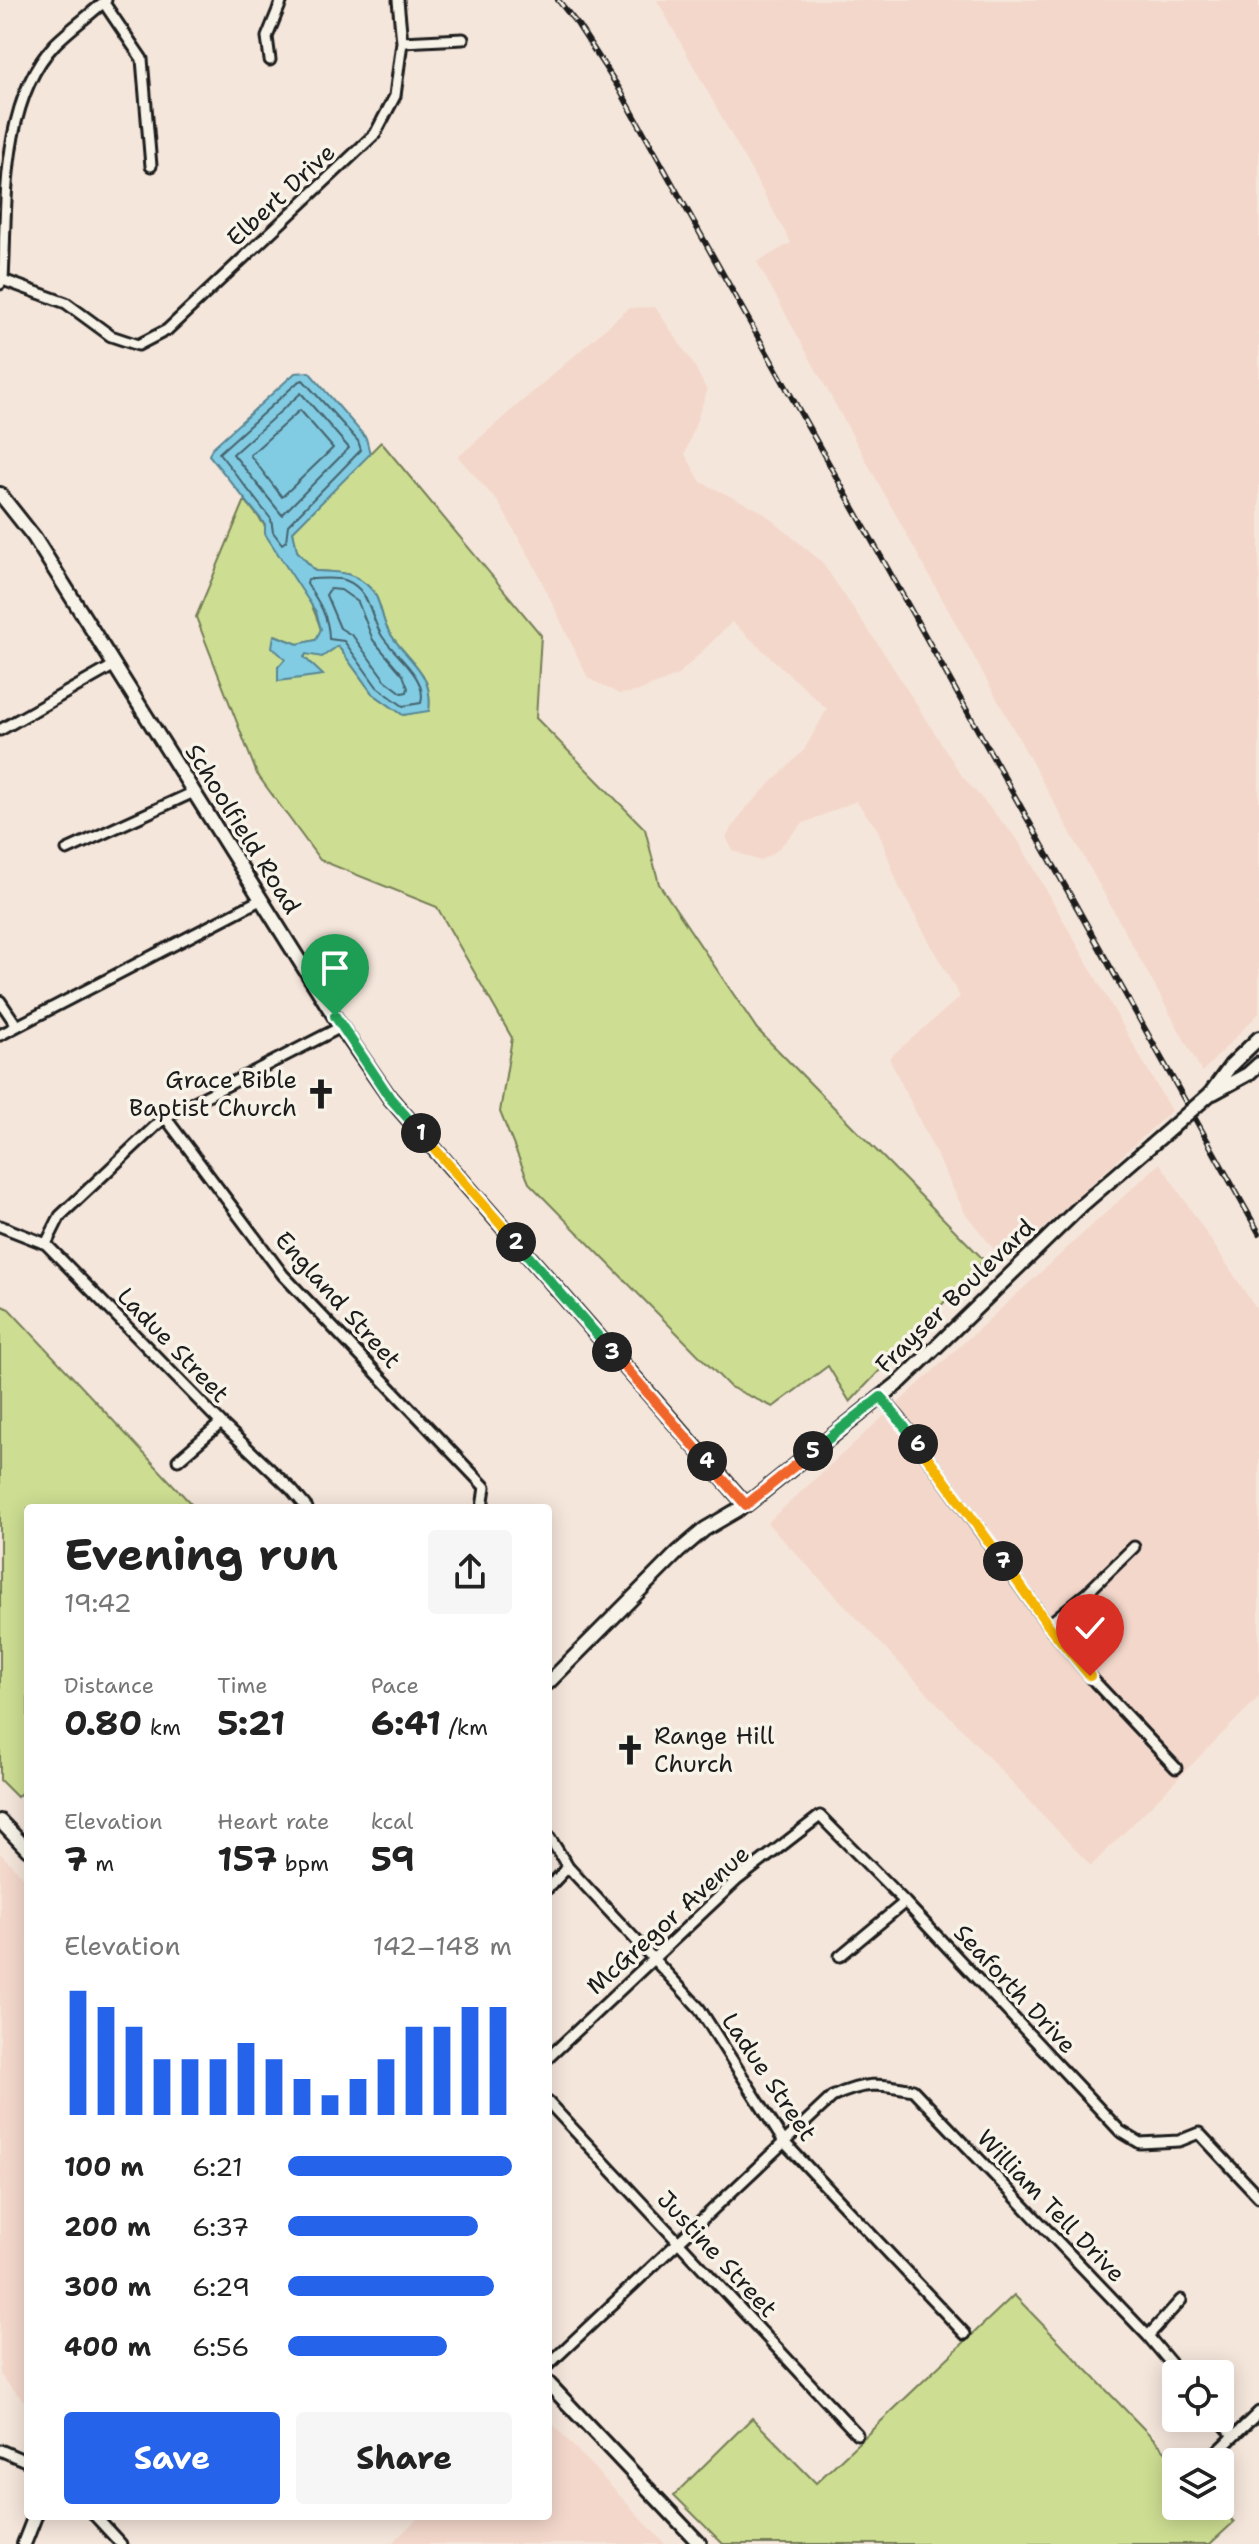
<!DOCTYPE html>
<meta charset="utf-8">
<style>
body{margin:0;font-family:"Shantell Sans",sans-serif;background:#f6f6f6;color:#222;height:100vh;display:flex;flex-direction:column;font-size:30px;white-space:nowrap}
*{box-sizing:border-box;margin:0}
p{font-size:26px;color:#767676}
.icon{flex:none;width:44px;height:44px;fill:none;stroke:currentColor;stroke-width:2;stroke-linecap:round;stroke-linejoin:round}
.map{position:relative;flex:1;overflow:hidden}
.side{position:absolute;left:24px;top:1504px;width:528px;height:1016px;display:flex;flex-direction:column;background:#fff;border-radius:8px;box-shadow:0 4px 20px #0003}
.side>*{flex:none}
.buttons{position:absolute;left:1162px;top:2360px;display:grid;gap:16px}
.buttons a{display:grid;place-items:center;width:72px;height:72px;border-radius:8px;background:#fff;box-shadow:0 4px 20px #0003;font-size:40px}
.pin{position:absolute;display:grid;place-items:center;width:68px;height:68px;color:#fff;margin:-82px -34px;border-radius:50% 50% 50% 0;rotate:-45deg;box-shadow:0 0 8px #0007}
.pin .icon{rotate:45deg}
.km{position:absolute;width:40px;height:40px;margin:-20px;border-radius:50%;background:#222;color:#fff;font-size:22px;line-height:40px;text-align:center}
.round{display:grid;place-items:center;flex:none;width:84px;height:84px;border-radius:8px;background:#f6f6f6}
.summary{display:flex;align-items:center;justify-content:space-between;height:136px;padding:0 40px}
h1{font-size:44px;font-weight:700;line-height:60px}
.stats{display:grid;grid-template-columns:repeat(3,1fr);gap:12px;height:136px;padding:8px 40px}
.stats div{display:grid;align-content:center}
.stats b{font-size:34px;font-weight:700}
.stats small{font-size:22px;font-weight:400}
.stats p{font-size:22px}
.chart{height:224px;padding:16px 40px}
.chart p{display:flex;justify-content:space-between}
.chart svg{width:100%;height:144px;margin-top:8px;stroke:#2563eb;stroke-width:6}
.primary-button{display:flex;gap:16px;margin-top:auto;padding:16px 40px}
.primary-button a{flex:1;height:92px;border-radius:8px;background:#2563eb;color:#fff;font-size:32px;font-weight:700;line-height:92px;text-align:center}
.primary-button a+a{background:#f6f6f6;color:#222}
ul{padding:0 40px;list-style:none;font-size:26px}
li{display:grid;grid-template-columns:128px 96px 1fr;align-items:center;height:60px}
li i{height:20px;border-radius:10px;background:#2563eb}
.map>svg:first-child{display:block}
</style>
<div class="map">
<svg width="1259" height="2544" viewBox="0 0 1259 2544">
<rect width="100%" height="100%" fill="#f5e6db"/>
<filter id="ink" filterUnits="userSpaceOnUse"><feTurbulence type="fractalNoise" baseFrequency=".0125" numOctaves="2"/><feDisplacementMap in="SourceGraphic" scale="16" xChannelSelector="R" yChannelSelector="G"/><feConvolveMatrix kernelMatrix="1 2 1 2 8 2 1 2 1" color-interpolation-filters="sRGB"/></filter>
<g filter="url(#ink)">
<!-- built -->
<path fill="#f3d7cb" d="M657 0H1259V1013L1202 1072 757 262 791 243Z
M655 307 693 363 707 391 685 454 701 482 761 511 821 561 882 650 962 776 1018 840 1171 1111 1005 1263 965 1213 889 1058 960 997 899 887 878 830 856 801 802 824 775 852 760 861 733 851 726 837 745 809 804 750 827 709 732 622 678 675 636 692 619 694 588 678 532 561 498 502 458 457 629 308Z
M1160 1163 1259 1313V1697L1091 1866 767 1523Z
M0 1853 28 1882V2405L0 2375Z
M548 2419 665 2544H391L420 2516H548Z"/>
<!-- green -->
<path fill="#cdde92" stroke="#747d57" stroke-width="2" d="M381 442 541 635 536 718 645 829 659 884 757 1029 984 1260 850 1402 828 1366 773 1407 730 1387 529 1183 500 1112 512 1038 437 907 320 860 257 774 196 617 245 500C273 534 308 588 321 630L316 640 298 644 275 635 322 675 304 658 306 654 338 646 372 693 403 715 429 710C434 670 405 660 388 630 381 618 381 600 372 590 355 571 338 572 315 571L297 551 293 531Z
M0 1305 9 1309 195 1508H28V1786L17 1797 0 1780Z
M1014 2295 1176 2462V2506H1218L1234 2522 1210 2544H723L674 2495 752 2418 816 2483Z"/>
<!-- water -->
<path fill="#82cce3" stroke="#598693" stroke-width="2" d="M309 372 366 438 370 454 293 531 297 551 315 571C338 572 355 571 372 590 381 600 381 618 388 630 405 660 434 670 429 711L403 715 372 693 338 646 322 657 306 654 304 657 323 675 278 681V667L285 659 272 647 274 635 298 644 316 640 321 629 316 612 265 534V524L209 455 212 448 295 373Z"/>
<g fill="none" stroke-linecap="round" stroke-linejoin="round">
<!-- shore -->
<path stroke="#45626c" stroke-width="2" d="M303 380 358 441 361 450 288 525 286 541 282 544 273 532 271 519 219 453 298 382Z
M301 393 349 448 282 515 233 454Z
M300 410 333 448 282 497 250 455Z
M308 579C318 579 336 577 345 580 371 590 369 615 382 636 394 655 428 677 421 703L403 706 377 687 344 641 329 639C329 617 319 602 307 584Z
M330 589 341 590 358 602 373 640 403 675 408 688 407 692 402 693 385 680 353 636 340 628 326 595Z"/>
<!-- street casing -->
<g stroke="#1c1c1c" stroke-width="15">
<path id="street" d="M104 3 142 59 151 166
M402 42 463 39
M270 60 267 37 282 0
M3 280 66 303 111 336 138 345 167 330 375 134 395 96 402 42 398 0
M0 284 3 280C7 206 0 102 55 44 71 28 90 15 106 0
M0 730 113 666
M67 850 194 792
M0 1001 17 1026
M0 1035 262 899
M165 1117 283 1275 485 1487 482 1508
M0 1226 46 1244 221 1423 292 1490 307 1508
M46 1244 60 1216 165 1117 341 1027
M881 1397 900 1419 1048 1625 1095 1682 1176 1768
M178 1460 221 1423
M1048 1625 1087 1593 1134 1547
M548 1835 568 1867 699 2008 784 2142 965 2334
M548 1888 568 1867
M840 1956 905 1902
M548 2058 737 1880 820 1816 905 1902 1120 2131 1140 2143 1179 2141 1199 2133 1259 2197
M548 2102 857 2434
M1148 2336 1181 2300
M548 2365 832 2097C863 2082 880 2083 913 2090L1148 2336 1180 2374
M1218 2418 1234 2436
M0 2450 28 2462
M1207 2462 1259 2412
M95 2516 121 2544"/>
</g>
<!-- secondary casing -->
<g stroke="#1c1c1c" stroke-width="18">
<path id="secondary" d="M0 494 34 537 341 1027 390 1098 746 1505
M1213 1093 1248 1074 1259 1064
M1210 1094 1231 1065 1259 1038
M548 1683 678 1552 705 1529 746 1505 901 1381 1082 1205 1162 1136
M0 1821 28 1850
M548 2383 700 2544
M24 2544 35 2516"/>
</g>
<!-- street -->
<use href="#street" stroke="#f7f3e8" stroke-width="9"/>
<!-- secondary -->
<use href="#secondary" stroke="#f7f3e8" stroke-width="12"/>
<!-- rail casing -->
<g stroke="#1c1c1c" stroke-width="6">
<path id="rail" d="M558 0 578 25 620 90 1259 1233"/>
</g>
<!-- rail -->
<use href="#rail" stroke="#f7f3e8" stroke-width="3" stroke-dasharray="9" stroke-linecap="butt"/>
<!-- secondary-bridge casing -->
<g stroke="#1c1c1c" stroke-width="18" stroke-linecap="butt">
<path id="secondary-bridge" d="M1162 1136 1210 1094"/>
</g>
<!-- secondary-bridge -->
<use href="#secondary-bridge" stroke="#f7f3e8" stroke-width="12"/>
</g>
</g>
<g fill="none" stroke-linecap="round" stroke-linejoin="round" filter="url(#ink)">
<!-- split-1 casing -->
<g stroke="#fff" stroke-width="16">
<path id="split-1" d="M335 1016 390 1098 421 1133"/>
</g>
<!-- split-2 casing -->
<g stroke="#fff" stroke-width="16">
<path id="split-2" d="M421 1133 516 1242"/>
</g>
<!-- split-3 casing -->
<g stroke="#fff" stroke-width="16">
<path id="split-3" d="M516 1242 612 1352"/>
</g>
<!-- split-4 casing -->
<g stroke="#fff" stroke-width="16">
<path id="split-4" d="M612 1352 707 1461"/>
</g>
<!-- split-5 casing -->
<g stroke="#fff" stroke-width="16">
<path id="split-5" d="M707 1461 746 1505 813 1451"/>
</g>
<!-- split-6 casing -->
<g stroke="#fff" stroke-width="16">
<path id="split-6" d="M813 1451 881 1397 918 1444"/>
</g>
<!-- split-7 casing -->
<g stroke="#fff" stroke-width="16">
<path id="split-7" d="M918 1444 1003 1561"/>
</g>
<!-- split-8 casing -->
<g stroke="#fff" stroke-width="16">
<path id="split-8" d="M1003 1561 1048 1625 1090 1676"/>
</g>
<!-- split-1 -->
<use href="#split-1" stroke="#22a559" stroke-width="10"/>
<!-- split-2 -->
<use href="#split-2" stroke="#f5b400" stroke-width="10"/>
<!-- split-3 -->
<use href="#split-3" stroke="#22a559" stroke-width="10"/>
<!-- split-4 -->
<use href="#split-4" stroke="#f0652b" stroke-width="10"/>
<!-- split-5 -->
<use href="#split-5" stroke="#f0652b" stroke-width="10"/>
<!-- split-6 -->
<use href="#split-6" stroke="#22a559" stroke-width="10"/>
<!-- split-7 -->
<use href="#split-7" stroke="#f5b400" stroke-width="10"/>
<!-- split-8 -->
<use href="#split-8" stroke="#f5b400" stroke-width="10"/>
</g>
<!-- icons -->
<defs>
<g id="church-bare" transform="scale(2.4)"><path d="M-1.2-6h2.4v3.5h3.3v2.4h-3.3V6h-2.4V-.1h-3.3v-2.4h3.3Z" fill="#1c1c1c" stroke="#f7f3e8" stroke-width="2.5" paint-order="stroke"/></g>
</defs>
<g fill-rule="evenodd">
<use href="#church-bare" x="321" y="1094"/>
<use href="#church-bare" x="630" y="1750"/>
</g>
<g text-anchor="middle" stroke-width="7" stroke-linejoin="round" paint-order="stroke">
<!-- street labels -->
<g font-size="24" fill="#1c1c1c" stroke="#f7f3e8">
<text transform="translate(281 195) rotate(-43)" y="8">Elbert Drive</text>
<text transform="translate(243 829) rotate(58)" y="8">Schoolfield Road</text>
<text transform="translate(955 1296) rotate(-44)" y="8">Frayser Boulevard</text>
<text transform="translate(338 1300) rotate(48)" y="8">England Street</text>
<text transform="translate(173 1345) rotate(46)" y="8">Ladue Street</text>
<text transform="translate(668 1920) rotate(-42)" y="8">McGregor Avenue</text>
<text transform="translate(1015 1989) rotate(47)" y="8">Seaforth Drive</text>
<text transform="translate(769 2077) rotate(56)" y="8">Ladue Street</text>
<text transform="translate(1051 2206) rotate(46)" y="8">William Tell Drive</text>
<text transform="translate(717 2254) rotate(47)" y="8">Justine Street</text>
</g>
<!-- poi labels -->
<g font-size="24" fill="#1c1c1c" stroke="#f7f3e8" text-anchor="end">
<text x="297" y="1088">Grace Bible<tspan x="297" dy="28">Baptist Church</tspan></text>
<text x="654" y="1744" text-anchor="start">Range Hill<tspan x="654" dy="28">Church</tspan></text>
</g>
</g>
</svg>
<div class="buttons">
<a><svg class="icon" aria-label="locate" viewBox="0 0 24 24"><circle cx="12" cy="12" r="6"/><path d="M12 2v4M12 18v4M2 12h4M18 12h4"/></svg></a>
<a><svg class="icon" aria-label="layers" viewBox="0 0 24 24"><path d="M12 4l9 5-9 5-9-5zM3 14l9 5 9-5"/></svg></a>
</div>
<div class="pin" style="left:335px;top:1016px;background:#1e9e55"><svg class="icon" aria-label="arrive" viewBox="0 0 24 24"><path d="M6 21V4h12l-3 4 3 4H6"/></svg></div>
<div class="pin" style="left:1090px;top:1676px;background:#d93025"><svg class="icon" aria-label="check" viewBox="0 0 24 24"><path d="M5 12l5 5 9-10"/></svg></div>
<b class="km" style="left:421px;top:1133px">1</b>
<b class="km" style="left:516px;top:1242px">2</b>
<b class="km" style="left:612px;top:1352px">3</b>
<b class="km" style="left:707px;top:1461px">4</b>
<b class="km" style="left:813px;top:1451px">5</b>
<b class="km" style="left:918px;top:1444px">6</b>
<b class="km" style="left:1003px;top:1561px">7</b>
<section class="side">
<div class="summary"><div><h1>Evening run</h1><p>19:42</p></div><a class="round"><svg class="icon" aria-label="share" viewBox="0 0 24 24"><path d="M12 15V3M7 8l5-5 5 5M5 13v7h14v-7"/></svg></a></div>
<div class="stats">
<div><p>Distance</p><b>0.80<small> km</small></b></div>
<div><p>Time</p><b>5:21</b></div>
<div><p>Pace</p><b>6:41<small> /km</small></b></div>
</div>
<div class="stats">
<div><p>Elevation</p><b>7<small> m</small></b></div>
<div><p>Heart rate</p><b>157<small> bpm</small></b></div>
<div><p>kcal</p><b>59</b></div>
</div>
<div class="chart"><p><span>Elevation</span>142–148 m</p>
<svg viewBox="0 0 160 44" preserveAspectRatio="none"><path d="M5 44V6M15 44V11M25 44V17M35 44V27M45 44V27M55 44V27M65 44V22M75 44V27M85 44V33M95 44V38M105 44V33M115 44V27M125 44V17M135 44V17M145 44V11M155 44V11"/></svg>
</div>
<ul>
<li><b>100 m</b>6:21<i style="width:100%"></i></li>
<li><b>200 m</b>6:37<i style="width:85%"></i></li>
<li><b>300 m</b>6:29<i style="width:92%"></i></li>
<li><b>400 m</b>6:56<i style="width:71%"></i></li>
</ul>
<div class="primary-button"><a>Save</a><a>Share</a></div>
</section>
</div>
